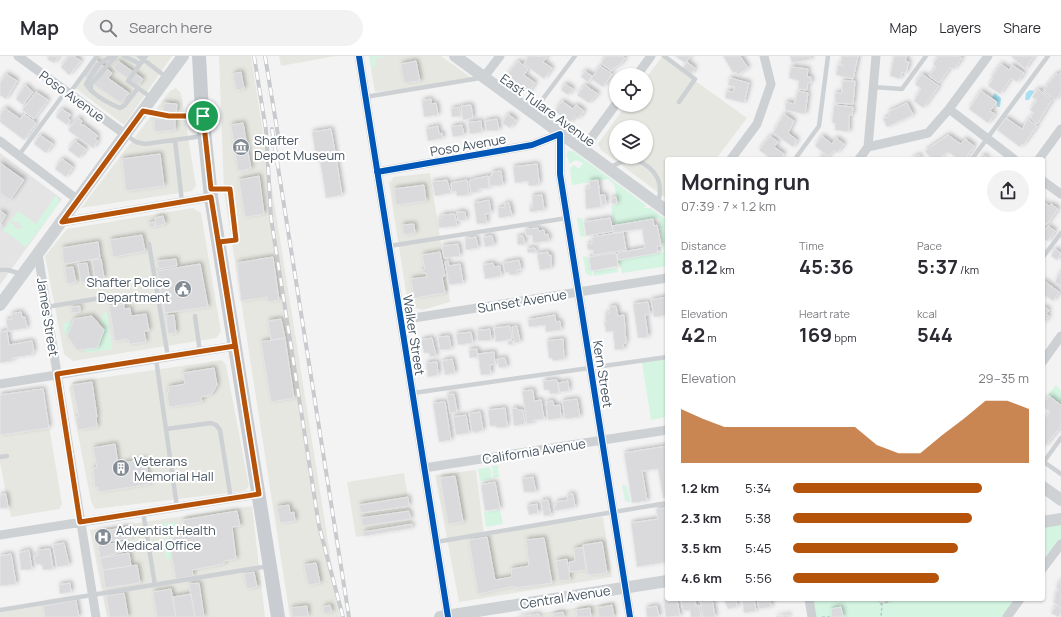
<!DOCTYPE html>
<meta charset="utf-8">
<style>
body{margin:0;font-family:Manrope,sans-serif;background:#f2f2f3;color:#2b2b33;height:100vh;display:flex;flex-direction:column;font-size:15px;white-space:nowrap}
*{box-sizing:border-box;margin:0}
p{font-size:13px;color:#7c7c81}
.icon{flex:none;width:22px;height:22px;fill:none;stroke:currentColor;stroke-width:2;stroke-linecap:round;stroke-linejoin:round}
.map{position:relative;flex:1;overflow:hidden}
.drawer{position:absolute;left:665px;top:101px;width:380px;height:444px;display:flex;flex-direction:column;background:#fff;border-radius:4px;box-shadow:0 1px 3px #0004}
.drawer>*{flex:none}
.buttons{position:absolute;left:609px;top:12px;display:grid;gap:8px}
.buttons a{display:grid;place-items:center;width:44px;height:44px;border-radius:50%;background:#fff;box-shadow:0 1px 3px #0004;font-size:20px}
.pin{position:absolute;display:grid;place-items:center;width:34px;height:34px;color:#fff;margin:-17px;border:2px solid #fff;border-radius:50%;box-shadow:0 1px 4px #0007}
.round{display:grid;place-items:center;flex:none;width:42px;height:42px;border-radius:21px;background:#f2f2f3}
.summary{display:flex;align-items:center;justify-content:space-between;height:68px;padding:0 16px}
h1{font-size:22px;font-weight:700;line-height:30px}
.stats{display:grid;grid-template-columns:repeat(3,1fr);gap:6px;height:68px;padding:4px 16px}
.stats div{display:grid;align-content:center}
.stats b{font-size:20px;font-weight:700}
.stats small{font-size:11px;font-weight:400}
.stats p{font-size:11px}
.chart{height:112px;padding:8px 16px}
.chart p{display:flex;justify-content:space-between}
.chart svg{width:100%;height:72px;margin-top:4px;fill:#b45309;opacity:.7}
ul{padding:0 16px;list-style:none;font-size:13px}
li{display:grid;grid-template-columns:64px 48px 1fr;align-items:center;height:30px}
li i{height:10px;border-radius:5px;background:#b45309}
header{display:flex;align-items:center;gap:24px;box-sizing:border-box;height:56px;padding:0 20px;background:#fff;border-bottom:1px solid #e1e1e2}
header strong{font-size:19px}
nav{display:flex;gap:22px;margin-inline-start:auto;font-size:14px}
.search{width:280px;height:36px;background:#f2f2f3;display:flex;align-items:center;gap:10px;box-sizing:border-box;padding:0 14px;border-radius:22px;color:#7c7c81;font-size:15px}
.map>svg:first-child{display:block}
</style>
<header>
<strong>Map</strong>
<div class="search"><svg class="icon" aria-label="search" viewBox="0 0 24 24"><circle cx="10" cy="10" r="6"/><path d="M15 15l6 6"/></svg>Search here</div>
<nav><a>Map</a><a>Layers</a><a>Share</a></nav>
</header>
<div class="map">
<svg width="1061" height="561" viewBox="0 0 1061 561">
<defs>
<filter id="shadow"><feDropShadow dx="2" dy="-2" stdDeviation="2" flood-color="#0004"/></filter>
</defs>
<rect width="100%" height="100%" fill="#f3f3f3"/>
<!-- commercial -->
<path fill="#e7e7e1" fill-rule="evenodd" d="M97 0H172L124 69 74 31Z
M219 0H251L340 561H290L224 135Z
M279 0H335L281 10Z
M369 0H441L476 25 375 36Z
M662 1 747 62 716 103H667V143L601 94 598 88 626 49H646V22ZM616 71H646V101H616Z
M176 32 181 37 196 130 192 135 81 152 170 35Z
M430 117 450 246 422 254 408 249 389 127 394 121Z
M193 152 201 157 221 276 216 282 73 305 64 298 45 200 67 173Z
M222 304 226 309 249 430 245 435 95 453 91 445 69 332 73 326Z
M43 333 62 448 59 453 11 461 0 407V339Z
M476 414 484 478 603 461 612 521 459 546 435 419Z
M404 417 413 472 356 481 347 426Z
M252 450 265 561H107L90 474Z
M77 543 80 561H0V555Z
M614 546 617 561H513Z"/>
<!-- education -->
<path fill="#e4e4e5" d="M0 97 62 143 0 229Z"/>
<!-- green -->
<path fill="#d5f4e2" d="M370 0H387L375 2 376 10 371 12Z
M568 95H573L647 150 643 152H650L667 164V210L622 217 619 204 664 196 659 163 657 162 614 169 611 150 618 147 614 128 608 123 572 129 570 112 574 109 579 113 583 107 576 104 569 108 568 101H566Z
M56 139 60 146 26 191 3 174 10 165 17 173 22 172 19 166 16 167 11 164 18 155 36 168Z
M577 162H582L585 181 580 180Z
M583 200 588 201 592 220 586 218Z
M617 212 618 216 594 220 593 215Z
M103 257H107L112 293 85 297 84 294 97 292 102 274 105 271 100 266Z
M71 266 72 268 68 279H65L63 267Z
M667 301V361L651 364 642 306Z
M1056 329 1061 335V348L1048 339Z
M498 409 499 421 493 422 492 410Z
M490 411 492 423 480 425 478 413Z
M622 429H626L630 445 628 446 625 445Z
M500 454 503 468 486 471 484 456Z
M1061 463V488L1043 512V466Z
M175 466 177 479 163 482 160 468Z
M175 483 177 498 174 501 166 503 163 485Z
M809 543H1020L1007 561H812Z"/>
<!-- water -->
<path fill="#a7e0f4" d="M1030 34 1034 35 1029 44H1025L1026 37Z
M995 37 1001 42 1000 51H997V46L992 41Z"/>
<!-- building -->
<path fill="#dadadc" stroke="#e4e5e6" filter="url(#shadow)" d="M47 0H59L54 7 47 3 49 1Z
M69 0H74L81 5 69 19 61 11Z
M529 0 547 1 543 6 552 12 544 23 524 8Z
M606 0H622L625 2 619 10 618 9 611 15 601 7Z
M675 0H691L685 7Z
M723 0H740L748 12 737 19 736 16 733 17Z
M790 0H810L811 3 792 7Z
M842 0H858L853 23 836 19 838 9 844 10 840 8Z
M894 0H907L905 5 909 6 906 17 902 16 900 23 890 20Z
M939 0H960L962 2 954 13 950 12 939 27 929 20 936 11 933 8Z
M1011 0H1034L1025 13Z
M96 4 112 17 108 22 129 37 121 47 94 29 95 28 84 20Z
M118 5 143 23 138 30 113 12Z
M416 5 420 25 404 27 401 8Z
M518 5 528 13 524 19 535 27 529 36 507 19Z
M687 6 695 12 691 18 683 12Z
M1001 8 1009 14 1012 9 1024 17 1017 26 1011 22 1000 38 988 30 993 23 991 22Z
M600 10 612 18 603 31 591 23Z
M791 11 808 13 807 21H811V27L808 26 807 34 798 33 799 25 789 22Z
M585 15 592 20 588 26 581 21Z
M241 16 244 33 236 34 233 18Z
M1061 16V37L1055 44 1043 35 1056 18 1058 19Z
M6 18 17 25 6 43 0 39V27Z
M922 18 939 30 923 52 914 45 921 33 915 28Z
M730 22 749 27 744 47 725 42 727 35 733 36 735 31 728 29Z
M842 25H855L853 48 835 47V37H842Z
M565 28 573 33 568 39 561 34Z
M25 29 33 36 23 49 16 43Z
M585 29 598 38 589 47 577 39Z
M1038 33 1052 44 1037 68 1030 62 1034 57 1030 54 1037 44 1032 41Z
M798 35 808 37 805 58 785 54 786 46 794 48Z
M981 35 997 46 990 55 995 58 988 67 969 53Z
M36 36 48 44 34 63 22 54Z
M431 43V48L436 47 438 59 424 61 422 45Z
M562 45 573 53 576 49 584 55 578 63 575 60 570 67 555 55Z
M164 47 177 48 176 57 163 55Z
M907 47 913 59 887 71 883 63 890 60 888 56Z
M471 49 473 62 463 64 461 50Z
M834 49 853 51 852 59H849V76L835 74V67H832Z
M459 51 461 60 452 61 451 53Z
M5 52 20 63 24 58 36 67 24 84 0 66V59Z
M62 53 71 59 68 62 70 64 67 69 56 61Z
M508 58 516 64 510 72 502 67Z
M784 58 794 65 788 77 797 84 793 91 773 77Z
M78 62 82 65 80 69H84L98 80 95 83 98 85 93 92 69 75V72Z
M175 62V74L155 76 154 63Z
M1006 62 1022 73 1028 63 1037 70 1023 89 1022 88 1020 91 997 74Z
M497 63 499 74 486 75 485 65Z
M481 65 482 76 470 78 468 67Z
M243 67 251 113 238 115 231 69Z
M462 69 464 79 453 81 451 71Z
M438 70 439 78 442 77 443 82 428 85 426 73Z
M331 73 336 102 317 106 312 76Z
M40 79 53 88 46 97 34 88Z
M948 79 961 88 965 83 974 90 965 103H958L948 96 938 103H931L925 95Z
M770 80 778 86 774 91 784 98 780 103H771L759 94Z
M822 80 832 88 836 82 844 88 837 97 834 95 828 100 815 90Z
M75 85 86 93 79 102 68 94Z
M160 98 164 130 126 135 122 103Z
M823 98 829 103H819Z
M919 99 921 103H911Z
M983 99 989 103H980Z
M336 102 342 139 326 142 320 105Z
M62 103 73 111 66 121 55 113Z
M0 107 24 124 10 144 0 137Z
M537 108 539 125 538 129 529 130 528 125 515 127 513 111Z
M501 115 503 129 490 130 489 120H492V116Z
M259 120 264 158 245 161 239 124Z
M488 120 489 132 478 133V136L471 137 469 125 474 123Z
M447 124 451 137 435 140 432 126Z
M467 124 469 139 457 140 456 135 452 136 451 127Z
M598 124 601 151 586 153 585 133 590 132 589 125Z
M424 129 426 145 396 149 394 133Z
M542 139 544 154 530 156V151H533L532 140Z
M600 139H605L606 149H602Z
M616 141 617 148H612L611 142Z
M489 144 491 157 485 158 487 167 477 168 474 147Z
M1043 146 1049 150 1051 148 1058 153 1047 168 1043 165Z
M509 147 512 160 499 162 498 152 505 151 504 148Z
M0 155 6 159 0 168 2 169 0 172Z
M457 156H465L466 164 458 165Z
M455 158 457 170 439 172 438 162H442V159Z
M163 160 165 168 156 170 155 162Z
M610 162 613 175 586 180 584 166Z
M653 163 654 170 657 169 661 190H657L658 197 618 204 617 197 645 192 642 173 613 177 612 170Z
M154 166 155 171H150L149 167Z
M414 168 415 177 404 179 402 169Z
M1043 170 1046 173 1048 170 1055 175 1048 185 1043 182Z
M538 172 539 175 544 174 545 179 548 178 549 185 533 187 532 179 526 180 525 173Z
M623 176 626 194 593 199V194H588L587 188 592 187V181Z
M142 179 145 195 113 201 110 184Z
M492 180 494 189 485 191 483 181Z
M523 180 525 188 518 189 517 181Z
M476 181 478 192 466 194 465 183Z
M98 186 100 202 64 208 62 192Z
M458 188 460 200 444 202 442 190Z
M535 192 536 196 528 197 527 193Z
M1055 193 1061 197 1057 204 1051 200Z
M440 196 445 220 442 221 445 237 414 242 411 223 427 221 426 217H422V214L425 213 422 199Z
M548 196V199H551V212L540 214 537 198Z
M616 197 618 210 591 215 589 201Z
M273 201 279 244 268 246 267 241 241 245 237 207Z
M101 203 104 222 95 224 92 204Z
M176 203 177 210 159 213 157 205Z
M519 204 521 214H517L518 218 509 219V216L505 217 503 207Z
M448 205 449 210 460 208 463 227 449 229 445 206Z
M87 207 90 225 81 226 78 208Z
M493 207 494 211 500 210 501 220 485 223 483 209Z
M200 208 208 251 165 257 157 215Z
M73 211 76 226 67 228 65 212Z
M1061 215V230L1055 226Z
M1043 224 1059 236 1053 245 1046 240 1043 242Z
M667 241V259L654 261 651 244Z
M648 246 650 258 645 259 648 281 638 282 633 248Z
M124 248V253L130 252 131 260 146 258 149 275H144L146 286 129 288 128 283 115 285 109 250Z
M80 250V256L72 257 71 251Z
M616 250 618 260 624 259 626 287 623 288 624 293 615 294 613 275 606 276 604 265 606 266 605 258 610 257 609 251Z
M1043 250 1049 254 1046 258 1049 260 1043 268Z
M21 256 22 261H25L27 272 8 275 6 264 12 263 11 258Z
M174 259 176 277 168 278 166 260Z
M555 259 556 266 560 265 561 274 546 276 545 269 529 271 528 264Z
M92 260 104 274 97 292 77 294 67 280 74 263Z
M281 263 285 282 271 284 268 265Z
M510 270 512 283 496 286 494 272Z
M517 270 520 286 514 287 512 271Z
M490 273 491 284 478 285 477 275Z
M7 275 9 289 32 285 34 296H32V299L12 302V305L0 307V276Z
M471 276 473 287 458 289 456 278Z
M449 280 451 293 440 294 438 281Z
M285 282 294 342 271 346 261 286Z
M432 282 436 300 430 301 429 297H424L421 284Z
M563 283 564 303 553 305 552 302H549L547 285Z
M512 284 513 288 508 289V285Z
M477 293 478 301 470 302 469 294Z
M494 296 495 308 490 309 491 318 481 319 478 298Z
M505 302 507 311 499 312 497 303Z
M452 303 455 317 445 319 442 305Z
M437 306 438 319 428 321 426 307Z
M214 312 217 329 211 339 201 341 202 346 169 351 167 336H169L168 331 185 328 183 317Z
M557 324 559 337 550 338 549 334H544L543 325Z
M568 325 569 335 560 336 558 327Z
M92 326 97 361H96L97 371 78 374 76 361H79L72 329Z
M43 333 49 372 0 379V339Z
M533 334 534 345 541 344 544 363 533 364V367L527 368 522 335Z
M454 338 457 356 450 357 447 339Z
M1049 340 1061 349V370L1045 390 1043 389V365L1050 356 1043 351V348Z
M577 343 580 361 565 363 562 345Z
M553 345 554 350 560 349 561 362 548 364 546 346Z
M445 346 451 384 439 386 433 347Z
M505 352 507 368 506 371 497 372 496 370H490L488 354Z
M517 352 518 354H523L525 368 514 370 512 353Z
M480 356 483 374 475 377 474 375 472 376 469 358Z
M466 359 469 377 456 379 453 361Z
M115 388 118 408 145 403 150 428 99 436 98 431 95 432 93 412H97L93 392Z
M667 390V442H663L658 413 642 415 647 445 632 447 624 397Z
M455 420 463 466 448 468 440 422Z
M533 421 536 436H524L522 423Z
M495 426 500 453 485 455 481 429Z
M6 438 8 452H0V439Z
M573 438 575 451 555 455 554 449H557L556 446 568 444 567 439Z
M408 441 409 450 361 457 359 449Z
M548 444 551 459 544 460 541 445Z
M537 448 538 457 529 459 527 450Z
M289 449 290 457 294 456 295 465 280 467 277 451Z
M667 452V506L637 511 631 467 658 463 656 453Z
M237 455 240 470 232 471 236 503 224 505V508L192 514 193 520 176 523 171 496 175 495 172 481 185 479 183 464Z
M409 455 411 463 363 470 361 462Z
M412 468V472L364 480 363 476Z
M129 471 131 482 98 487 97 476Z
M487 481 495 524 512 521 511 513 529 510 526 484 544 482 552 527 514 532V530L478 538 469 484Z
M110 485V488L123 486 125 495 100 502 98 487Z
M602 486 607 517 588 519 583 489Z
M64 487 69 509 57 511 53 489Z
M583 491 586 514 570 516 569 506 575 505 574 493Z
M50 493 53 513 43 514 42 509 35 508 34 500 38 499 37 494Z
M29 494 32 513 21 514 19 497Z
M129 497 131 510 103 514 100 502Z
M11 498 16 528 0 530V500Z
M567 503 570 524 559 525 556 505Z
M316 507 320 527 308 529 304 509Z
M137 509 140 527 105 532 103 514Z
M254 516 257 531 247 533 244 518Z
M1061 524V552L1053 546 1056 541 1054 540 1059 533 1056 531Z
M70 527 71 536 60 538 59 529Z
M199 527 204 561H195L189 528Z
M171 533 176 561H157L153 536Z
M124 537 128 561H110L106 540Z
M191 538 195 561H176L173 541Z
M695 543 696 550 699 549 701 561H691L690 554 683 555 681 544Z
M700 543H712L715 561H703Z
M724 543H736L737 551 728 553Z
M742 543H754L756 555 744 557Z
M757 543H770L771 551 759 553Z
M879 543H888V545L880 546Z
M76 544 79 561H45L43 550Z
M677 544 680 560 666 561 664 546Z
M330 549 332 556 324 558 323 551Z
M612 549 614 561H599L598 552Z
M1057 549 1061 552V557L1058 561 1051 557Z
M307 550 308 560 293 561 291 552Z
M657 550 659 561H647L646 552Z
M841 551 843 561H832L831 553Z
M590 552 591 561H577L576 554Z
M563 556 564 561H553V558Z
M539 558V561H518Z
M789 559V561H776Z"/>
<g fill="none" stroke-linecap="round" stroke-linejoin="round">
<!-- path -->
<path stroke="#bac8c4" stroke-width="1.5" stroke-dasharray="3 2" stroke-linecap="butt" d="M878 543 882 549 881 561
M880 548 888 546 887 543
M822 561H830"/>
<!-- lane -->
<path stroke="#ced1d4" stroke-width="4.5" d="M111 0 98 9 86 28C93 39 108 47 120 52L125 49 138 32
M124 0 140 8
M139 0 166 21
M146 0 128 25 152 42
M664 0 695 23 679 46
M873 31 902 33 926 0
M91 35V28L116 0
M69 38 97 0
M365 41 480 22
M143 55 169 60H201
M533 56 575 0
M126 79 136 86 145 88 203 80
M175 84 182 146
M19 99 66 35
M795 103 819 70 828 0
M972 103 1048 0
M611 111C615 109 620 106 625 105 643 101 660 117 660 134 660 138 659 143 658 147
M212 133H230L236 184 221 186
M149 188 168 301
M389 190 567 162
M1043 201 1061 177
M0 214H8L21 218
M46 251 101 242
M195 260 200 296
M156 303 177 451
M413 337 667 301
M166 373 211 367 216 369 220 374 231 443
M0 401 7 400
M1044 406 1061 418
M1043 407 1061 382
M143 456 155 529
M436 486 667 447
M0 554 269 510"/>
<!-- street -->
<path stroke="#ced1d4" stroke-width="9" d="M18 0 126 79
M359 0 448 561
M637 19 651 0
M484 21 500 0
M949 53 1014 103
M0 85 78 144
M868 91 876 0
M583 93 616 48
M731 103 757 68 771 28 764 0
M859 103 868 91 928 77 949 53 988 0
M1039 103 1061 73
M377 116 532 89 560 78V118L630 561
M1043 125 1061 138
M62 166 211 141
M38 198 96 561
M401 264 667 222
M1043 305 1061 280
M0 328 235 290
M424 412 667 374
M0 479 259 438
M1043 512 1061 488
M809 543 812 561
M1007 561 1020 543"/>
<!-- secondary -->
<path stroke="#cfd2d5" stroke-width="12" d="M455 0 667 155
M0 249 183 0
M1043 431 1061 444
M1043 466 1061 463
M440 561 667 525"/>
<!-- primary -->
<path stroke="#c9cdd1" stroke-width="14" d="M199 0 202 55 211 141 278 561"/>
<!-- rail casing -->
<g stroke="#c8cacd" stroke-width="4">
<path id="rail" d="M254 0 266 74 271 162 319 470 343 561
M265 0 278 79
M272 73 349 561"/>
</g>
<!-- rail -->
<use href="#rail" stroke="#fff" stroke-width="2.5" stroke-dasharray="8" stroke-linecap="butt"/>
<!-- cycleway casing -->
<g stroke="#fff" stroke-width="8">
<path id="cycleway" d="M359 0 448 561
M377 116 532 89 560 78V118L630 561"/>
</g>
<!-- cycleway -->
<use href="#cycleway" stroke="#0057b8" stroke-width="6"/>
</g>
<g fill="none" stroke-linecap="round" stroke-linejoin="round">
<!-- route casing -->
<g stroke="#fff" stroke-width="8">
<path id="route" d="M203 60H169L143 55 62 166 211 141 235 290 57 318 80 466 259 438 219 186 236 184 230 133H211L203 60"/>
</g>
<!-- route -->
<use href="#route" stroke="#b45309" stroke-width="5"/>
</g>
<!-- icons -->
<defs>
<g id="museum-disc" transform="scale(0.9)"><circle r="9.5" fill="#838c94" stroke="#fff"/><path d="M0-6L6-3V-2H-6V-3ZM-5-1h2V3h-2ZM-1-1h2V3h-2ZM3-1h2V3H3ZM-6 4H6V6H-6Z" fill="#fff"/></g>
<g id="civic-disc" transform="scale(0.9)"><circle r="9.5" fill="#838c94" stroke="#fff"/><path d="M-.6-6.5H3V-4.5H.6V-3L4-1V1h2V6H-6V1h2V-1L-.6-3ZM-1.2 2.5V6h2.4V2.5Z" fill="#fff"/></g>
<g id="building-disc" transform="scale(0.9)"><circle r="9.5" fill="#838c94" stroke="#fff"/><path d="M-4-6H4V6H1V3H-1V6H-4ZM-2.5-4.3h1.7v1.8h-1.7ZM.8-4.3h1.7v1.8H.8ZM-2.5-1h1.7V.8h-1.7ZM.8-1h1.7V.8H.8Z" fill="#fff"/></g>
<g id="hospital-disc" transform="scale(0.9)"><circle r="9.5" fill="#838c94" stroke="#fff"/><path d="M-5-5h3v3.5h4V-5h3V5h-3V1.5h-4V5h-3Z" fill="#fff"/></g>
</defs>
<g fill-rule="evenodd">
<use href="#museum-disc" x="241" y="91"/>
<use href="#civic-disc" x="183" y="233"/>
<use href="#building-disc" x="121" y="412"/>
<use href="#hospital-disc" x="103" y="481"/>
</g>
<g text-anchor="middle" stroke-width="4" stroke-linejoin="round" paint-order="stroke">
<!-- street labels -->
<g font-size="13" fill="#475461" stroke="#fff">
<text transform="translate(72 40) rotate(36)" y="5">Poso Avenue</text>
<text transform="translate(548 54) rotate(36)" y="5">East Tulare Avenue</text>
<text transform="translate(468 89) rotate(-10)" y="5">Poso Avenue</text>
<text transform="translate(522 245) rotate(-9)" y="5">Sunset Avenue</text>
<text transform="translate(48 261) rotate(81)" y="5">James Street</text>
<text transform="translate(414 279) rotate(81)" y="5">Walker Street</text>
<text transform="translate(603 318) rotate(81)" y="5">Kern Street</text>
<text transform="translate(534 395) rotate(-9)" y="5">California Avenue</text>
<text transform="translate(565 541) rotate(-9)" y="5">Central Avenue</text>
</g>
<!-- poi labels -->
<g font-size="13" fill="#475461" stroke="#fff" text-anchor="start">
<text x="254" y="89">Shafter<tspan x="254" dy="15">Depot Museum</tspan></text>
<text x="170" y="231" text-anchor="end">Shafter Police<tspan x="170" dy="15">Department</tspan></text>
<text x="134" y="410">Veterans<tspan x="134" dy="15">Memorial Hall</tspan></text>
<text x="116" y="479">Adventist Health<tspan x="116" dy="15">Medical Office</tspan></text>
</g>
</g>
</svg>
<div class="buttons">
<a><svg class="icon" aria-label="locate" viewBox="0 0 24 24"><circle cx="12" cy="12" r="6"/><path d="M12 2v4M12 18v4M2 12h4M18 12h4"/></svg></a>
<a><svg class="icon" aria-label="layers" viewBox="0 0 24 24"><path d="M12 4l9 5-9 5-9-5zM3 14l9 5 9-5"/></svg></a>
</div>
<div class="pin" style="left:203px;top:60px;background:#1e9e55"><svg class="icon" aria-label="arrive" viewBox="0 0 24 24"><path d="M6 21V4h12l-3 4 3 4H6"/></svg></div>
<section class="drawer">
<div class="summary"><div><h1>Morning run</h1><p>07:39 · 7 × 1.2 km</p></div><a class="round"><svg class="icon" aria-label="share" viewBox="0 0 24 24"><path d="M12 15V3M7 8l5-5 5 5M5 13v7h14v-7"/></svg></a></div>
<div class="stats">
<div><p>Distance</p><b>8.12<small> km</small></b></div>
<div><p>Time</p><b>45:36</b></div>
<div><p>Pace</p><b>5:37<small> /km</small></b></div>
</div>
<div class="stats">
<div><p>Elevation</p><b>42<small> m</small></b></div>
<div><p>Heart rate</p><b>169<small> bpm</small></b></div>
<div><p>kcal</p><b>544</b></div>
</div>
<div class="chart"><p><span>Elevation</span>29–35 m</p>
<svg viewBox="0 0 160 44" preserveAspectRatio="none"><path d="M0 44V11L10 17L20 22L30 22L40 22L50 22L60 22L70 22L80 22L90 33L100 38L110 38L120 27L130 17L140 6L150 6L160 11V44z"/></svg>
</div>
<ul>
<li><b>1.2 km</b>5:34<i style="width:80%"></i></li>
<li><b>2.3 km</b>5:38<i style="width:76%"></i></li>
<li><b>3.5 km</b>5:45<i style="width:70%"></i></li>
<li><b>4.6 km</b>5:56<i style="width:62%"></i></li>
</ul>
</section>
</div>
